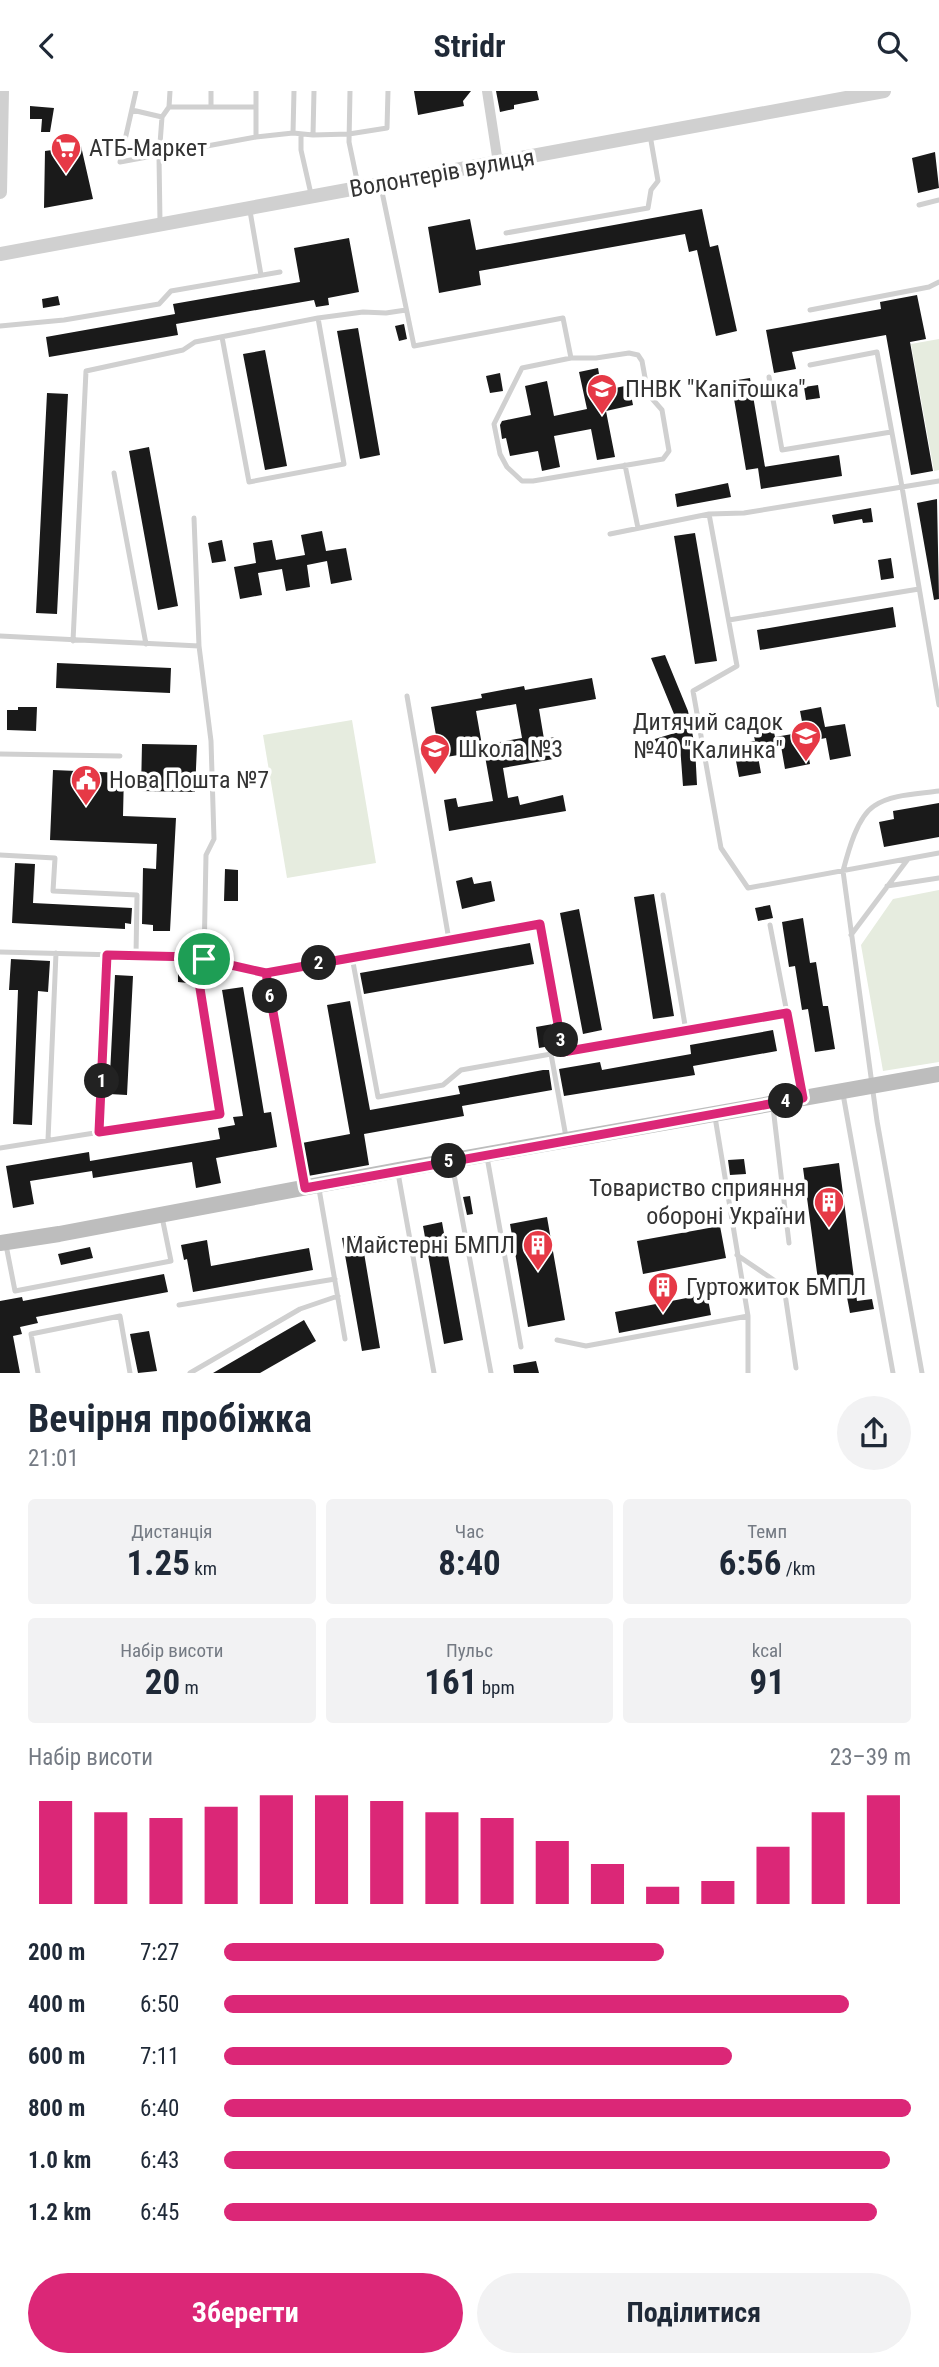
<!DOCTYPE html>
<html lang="uk">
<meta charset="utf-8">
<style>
body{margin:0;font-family:"Roboto Condensed",sans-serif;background:#f2f2f3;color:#1f2937;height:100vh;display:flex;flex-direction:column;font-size:26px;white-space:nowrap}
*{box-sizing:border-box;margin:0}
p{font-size:23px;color:#747a83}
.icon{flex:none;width:38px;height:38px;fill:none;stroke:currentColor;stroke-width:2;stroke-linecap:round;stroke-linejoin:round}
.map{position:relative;height:1282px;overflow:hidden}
.panel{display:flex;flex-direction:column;background:#fff;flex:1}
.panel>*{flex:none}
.pin{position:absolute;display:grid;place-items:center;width:60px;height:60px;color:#fff;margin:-30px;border:4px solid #fff;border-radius:50%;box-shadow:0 2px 7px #0007}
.km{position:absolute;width:35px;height:35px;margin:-18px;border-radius:50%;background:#222;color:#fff;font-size:19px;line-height:35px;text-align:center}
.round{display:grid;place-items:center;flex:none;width:74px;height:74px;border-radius:37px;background:#f2f2f3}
.overview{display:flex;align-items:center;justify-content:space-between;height:119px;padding:0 28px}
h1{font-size:38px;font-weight:700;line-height:52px}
.figures{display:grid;grid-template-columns:repeat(3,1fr);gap:10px;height:119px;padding:7px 28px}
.figures div{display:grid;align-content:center;border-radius:7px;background:#f2f2f3;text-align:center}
.figures b{font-size:35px;font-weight:700}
.figures small{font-size:19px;font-weight:400}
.figures p{font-size:19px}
.chart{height:196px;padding:14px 28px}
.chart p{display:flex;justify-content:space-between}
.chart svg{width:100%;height:126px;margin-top:7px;stroke:#db2777;stroke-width:6}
.button{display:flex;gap:14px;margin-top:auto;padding:14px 28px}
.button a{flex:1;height:80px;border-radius:42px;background:#db2777;color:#fff;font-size:28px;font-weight:700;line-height:80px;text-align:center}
.button a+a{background:#f2f2f3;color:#1f2937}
ul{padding:0 28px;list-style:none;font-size:23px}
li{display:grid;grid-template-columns:112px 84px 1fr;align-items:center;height:52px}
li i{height:18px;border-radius:9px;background:#db2777}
header{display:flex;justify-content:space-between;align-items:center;height:91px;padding:0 28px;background:#fff;font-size:32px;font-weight:700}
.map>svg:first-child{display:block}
</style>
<header><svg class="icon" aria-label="back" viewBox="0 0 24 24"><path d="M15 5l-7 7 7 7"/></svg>Stridr<svg class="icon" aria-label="search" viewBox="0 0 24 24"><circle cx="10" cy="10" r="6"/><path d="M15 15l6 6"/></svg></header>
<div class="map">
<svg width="939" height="1282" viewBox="0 0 939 1282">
<rect width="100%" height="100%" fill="#fff"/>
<!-- green -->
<path fill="#e6ecdf" d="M939 248V379L934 380 911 253Z
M352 629 376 772 287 787 263 644Z
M939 799V971L883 980 861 854 893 808Z"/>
<!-- building -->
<path fill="#1a1a1a" d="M414 0H471L463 10 464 15 418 24Z
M496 0H537L539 9 514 14V18L500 21Z
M30 15 54 17 50 41H41L42 28H30Z
M81 55 93 108 44 117 45 60Z
M935 61 939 97 918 102 912 67Z
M702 118 710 156 718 154 737 240 716 245 697 159 689 161 685 143 479 180 481 194 439 202 428 136 470 128 476 159Z
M349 147 359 201 328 207 329 214 316 216 314 209 176 233 178 244 49 266 46 246 175 223 173 213 300 191 294 157Z
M917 204 926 248 910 251 933 380 911 384 886 244 792 261 796 278 774 282 766 239 881 218 880 211Z
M58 205 60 214 43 217 42 208Z
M404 233 407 248 399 250 395 235Z
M358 237 380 364 360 368 337 240Z
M265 259 287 375 265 379 243 263Z
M598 277 602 300 629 294 633 314 606 320 615 366 597 369 591 338 554 345 560 376 542 380 538 360 510 365 506 347 502 348 500 334 502 330 531 324 525 295 547 290 554 325 587 318 579 281Z
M500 282 503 300 490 302 486 285Z
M750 287 765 376 746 379 731 290Z
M818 294 820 307 806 309 804 296Z
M47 302 68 303 57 523 36 522Z
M149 356 178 515 158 519 129 360Z
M839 364 842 385 761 398 758 377Z
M728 392 731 406 677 416 675 403Z
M937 408 939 508 934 509 917 412Z
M871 417 873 431 863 432 862 428 834 433 832 424Z
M322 440 326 460 346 457 352 489 331 493 327 470 307 474 310 496 286 500 282 478 258 482 262 504 240 508 234 476 256 472 253 452 272 449 276 469 305 464 301 444Z
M695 442 717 570 695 573 674 445Z
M222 449 226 470 212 472 208 452Z
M891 467 894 487 881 489 878 469Z
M893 516 896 536 760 559 757 539Z
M665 564 688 620 695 656 697 694 683 695 680 654 650 664 645 651 678 641 674 623 651 567Z
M57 572 171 577 170 602 56 597Z
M592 587 596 608 539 618 544 648 555 646 559 667 503 677 508 707 518 705 520 714 563 704 566 720 449 740 444 709 456 707 458 716 493 710 483 654 522 647 516 613 476 620 483 660 440 667 431 616 482 607 481 603 524 595 525 599Z
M18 616H37L36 640 7 639V619H18Z
M821 616 825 636 845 633 851 665 830 669 826 647 806 651 810 673 785 678 781 655 757 660 761 682 739 686 733 654 755 650 751 630 771 626 775 646 804 641 800 620Z
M142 653 197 654 195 701 141 700Z
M53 679 124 682 123 725 176 727 170 840H153V834L142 833 143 777 156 778 157 753 50 749Z
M939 712V746L884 756 879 731 894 728 893 720Z
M15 772 35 773 33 812 132 817 131 833 125 832V838L12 832Z
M225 778 238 779V810H224Z
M472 786 474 793 491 790 495 810 462 818 456 790Z
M654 803 674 925 653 928 634 806Z
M770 814 773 827 758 830 755 817Z
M579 818 602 939 583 943 560 822Z
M803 827 810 872 816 871 823 915H828L835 958 815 961 808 918 802 919 795 875 789 876 782 831Z
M530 852 534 873 364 903 360 882Z
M11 868 50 870 48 901 38 900 32 1034 13 1033 18 899H9Z
M178 876H188V892L178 891Z
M115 884 133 885 127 1004 109 1003Z
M243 896 264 1022 271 1021 277 1056 216 1067 221 1092 196 1097 192 1071 93 1087 92 1080 30 1090 34 1113 13 1117 6 1075 89 1061 90 1070 220 1048 218 1037 235 1034 233 1026 243 1025 222 899Z
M350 910 370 1019 460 1003 458 995 543 979H549L552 999 462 1015 464 1025 364 1043 369 1074 308 1085 302 1052 350 1043 327 914Z
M553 933 556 954 539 957 536 936Z
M773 939 777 960 693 975 695 984 564 1005 559 978 600 971 602 979 691 963 690 954Z
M744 1068 746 1083 730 1084 728 1069Z
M839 1072 857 1210 872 1208 874 1218 850 1222 846 1201 820 1204 803 1077Z
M470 1105 473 1123 467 1124 463 1106Z
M547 1126 565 1229 528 1236 510 1133Z
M442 1131 463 1249 444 1253 423 1135Z
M720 1135 726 1167 643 1183 637 1150Z
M361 1144 380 1257 362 1260 342 1147Z
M207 1149 211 1175 309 1157 313 1179 193 1201 187 1168 184 1169 181 1154Z
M90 1156 93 1167 61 1174 58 1163Z
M164 1183 168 1201 36 1226 38 1232 20 1236 22 1243 13 1245 20 1282H0V1210L22 1206 23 1210Z
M707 1203 711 1224 619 1242 615 1221Z
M304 1229 316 1250 260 1282H213Z
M149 1240 157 1280 138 1282 130 1243Z
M536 1270 539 1282H514L513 1274Z"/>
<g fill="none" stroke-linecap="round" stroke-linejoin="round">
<!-- service -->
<path stroke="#d0d0d0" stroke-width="5" d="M136 0 120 71 256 46 293 42 313 44 314 0
M350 0 349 51 358 94
M211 15V0
M169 16H256
M132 19 162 26
M293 42 294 0
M313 44 349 43 387 37 388 0
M301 45V59L311 103
M256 46V0
M381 96 414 255 563 227 571 267
M919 114 939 109
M250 120 261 184
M160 131 159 66 162 26 169 16 170 0
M506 142 648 117 651 99 658 90 650 44
M810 219 929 196 939 191
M0 235 64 229 159 213 171 200 280 181
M222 246 249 391 344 373 318 227
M629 262 638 264 642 270 648 303 662 319 669 360 663 368 533 390H522L507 376 500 363 494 333 522 277 571 267H596Z
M810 274 877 261 902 396 744 422 709 423 737 575 693 600 721 757 748 797 939 762
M769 286 782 359 891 341
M625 374 638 437
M114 382 146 553
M939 390 902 396 939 614
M194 427 199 555 211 650 214 748 206 764 204 868
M610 443 709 423
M729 529 919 498
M0 545 199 555
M73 550 86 280 183 259 195 251 318 227 363 221 386 222 406 219
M407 605 449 849
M0 663 120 665
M0 764 55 767 53 800 137 804 136 864
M887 795 939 787
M663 804 686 940
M851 844 908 768
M0 861 195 866 266 882 540 833 563 961
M352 866 378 1006 443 994 461 979 551 963
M266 882 305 1096
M787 922 802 1005
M843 1003 893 1282
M773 1016 789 1152
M715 1026 748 1225V1282
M99 1041 107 864
M566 1046 551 963 787 922 770 834
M48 1049 56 862
M0 1057 220 1022 195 866
M487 1066 521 1256
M452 1073 491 1282
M398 1082 434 1282
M319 1098 345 1248
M6 1154 15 1200 171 1170 162 1126
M737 1164 784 1196 796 1277
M179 1214 335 1188
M557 1249 586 1255 748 1225
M38 1282 31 1243 120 1225 130 1282
M190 1282 300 1218 338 1205
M922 1282 877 1030 843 780C848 761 857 726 874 715 891 703 919 703 939 700"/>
<!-- minor -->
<path stroke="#d0d0d0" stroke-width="10" d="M487 0 498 72"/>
<!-- tertiary -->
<path stroke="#d0d0d0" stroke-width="14" d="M0 101 2 0
M0 163 884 0"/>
<!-- secondary -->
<path stroke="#bdbdbd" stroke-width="16" d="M0 1152 59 1143 398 1079 939 983"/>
</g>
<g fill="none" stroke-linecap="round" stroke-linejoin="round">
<!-- route casing -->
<g stroke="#fff" stroke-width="14">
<path id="route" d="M204 868 195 866 220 1023 99 1041 107 864 195 866 266 882 540 833 563 961 787 922 803 1007 305 1097 266 882 204 868"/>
</g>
<!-- route -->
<use href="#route" stroke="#db2777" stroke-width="9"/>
</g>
<!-- icons -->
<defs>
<g id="supermarket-pin" transform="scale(1.575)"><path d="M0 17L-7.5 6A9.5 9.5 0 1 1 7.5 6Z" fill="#e63946" stroke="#fff"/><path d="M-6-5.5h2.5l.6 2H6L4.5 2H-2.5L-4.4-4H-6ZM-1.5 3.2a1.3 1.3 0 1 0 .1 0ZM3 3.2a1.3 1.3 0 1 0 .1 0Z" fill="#fff"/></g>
<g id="school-pin" transform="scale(1.575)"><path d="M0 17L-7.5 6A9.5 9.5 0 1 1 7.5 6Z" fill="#e63946" stroke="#fff"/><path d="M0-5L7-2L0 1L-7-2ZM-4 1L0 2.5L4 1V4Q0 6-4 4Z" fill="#fff"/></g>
<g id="civic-pin" transform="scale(1.575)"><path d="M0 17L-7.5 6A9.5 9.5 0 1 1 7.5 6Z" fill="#e63946" stroke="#fff"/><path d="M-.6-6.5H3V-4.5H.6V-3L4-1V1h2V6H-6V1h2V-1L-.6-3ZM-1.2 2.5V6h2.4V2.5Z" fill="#fff"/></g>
<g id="building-pin" transform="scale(1.575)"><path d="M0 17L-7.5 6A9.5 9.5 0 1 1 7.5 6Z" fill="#e63946" stroke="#fff"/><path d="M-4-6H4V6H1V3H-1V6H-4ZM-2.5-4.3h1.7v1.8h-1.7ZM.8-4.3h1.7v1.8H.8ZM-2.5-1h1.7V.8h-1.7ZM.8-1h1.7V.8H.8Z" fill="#fff"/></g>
</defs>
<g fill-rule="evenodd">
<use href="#supermarket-pin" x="66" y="57"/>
<use href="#school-pin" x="602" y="298"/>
<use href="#school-pin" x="806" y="645"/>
<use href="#school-pin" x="435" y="658"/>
<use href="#civic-pin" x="86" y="689"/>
<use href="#building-pin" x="829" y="1111"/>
<use href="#building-pin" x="538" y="1154"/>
<use href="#building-pin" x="663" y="1196"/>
</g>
<g text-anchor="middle" stroke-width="7" stroke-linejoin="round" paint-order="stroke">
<!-- poi labels -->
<g font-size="24" fill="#333" stroke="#fff" text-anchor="start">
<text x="89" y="65">АТБ-Маркет</text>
<text x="625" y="306">ПНВК "Капітошка"</text>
<text x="783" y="639" text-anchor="end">Дитячий садок<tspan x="783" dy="28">№40 "Калинка"</tspan></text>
<text x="458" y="666">Школа №3</text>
<text x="109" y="697">Нова Пошта №7</text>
<text x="806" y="1105" text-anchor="end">Товариство сприяння<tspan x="806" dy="28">обороні України</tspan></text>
<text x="515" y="1162" text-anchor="end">Майстерні БМПЛ</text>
<text x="686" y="1204">Гуртожиток БМПЛ</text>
</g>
<!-- street labels -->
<g font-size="24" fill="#333" stroke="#fff">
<text transform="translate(442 82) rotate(-10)" y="8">Волонтерів вулиця</text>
</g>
</g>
</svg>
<div class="pin" style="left:204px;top:868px;background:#1e9e55"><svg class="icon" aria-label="arrive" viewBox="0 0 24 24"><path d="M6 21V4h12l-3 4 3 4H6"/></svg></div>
<b class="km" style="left:102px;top:990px">1</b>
<b class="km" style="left:319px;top:872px">2</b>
<b class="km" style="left:561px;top:949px">3</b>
<b class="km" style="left:786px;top:1010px">4</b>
<b class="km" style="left:449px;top:1070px">5</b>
<b class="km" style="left:270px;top:905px">6</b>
</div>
<section class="panel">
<div class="overview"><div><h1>Вечірня пробіжка</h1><p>21:01</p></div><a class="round"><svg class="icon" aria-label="share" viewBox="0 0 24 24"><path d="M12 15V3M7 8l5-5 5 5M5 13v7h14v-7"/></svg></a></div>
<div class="figures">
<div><p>Дистанція</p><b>1.25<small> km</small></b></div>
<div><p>Час</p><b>8:40</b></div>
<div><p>Темп</p><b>6:56<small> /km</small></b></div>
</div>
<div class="figures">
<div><p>Набір висоти</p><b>20<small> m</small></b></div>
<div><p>Пульс</p><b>161<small> bpm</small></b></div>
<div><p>kcal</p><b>91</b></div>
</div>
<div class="chart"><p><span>Набір висоти</span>23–39 m</p>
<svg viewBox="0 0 160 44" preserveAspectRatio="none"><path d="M5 44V8M15 44V12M25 44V14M35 44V10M45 44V6M55 44V6M65 44V8M75 44V12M85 44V14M95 44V22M105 44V30M115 44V38M125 44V36M135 44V24M145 44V12M155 44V6"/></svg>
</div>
<ul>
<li><b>200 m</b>7:27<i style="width:64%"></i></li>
<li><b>400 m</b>6:50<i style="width:91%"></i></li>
<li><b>600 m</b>7:11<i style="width:74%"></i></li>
<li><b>800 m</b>6:40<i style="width:100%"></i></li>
<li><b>1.0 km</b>6:43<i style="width:97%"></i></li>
<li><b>1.2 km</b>6:45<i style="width:95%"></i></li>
</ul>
<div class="button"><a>Зберегти</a><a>Поділитися</a></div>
</section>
